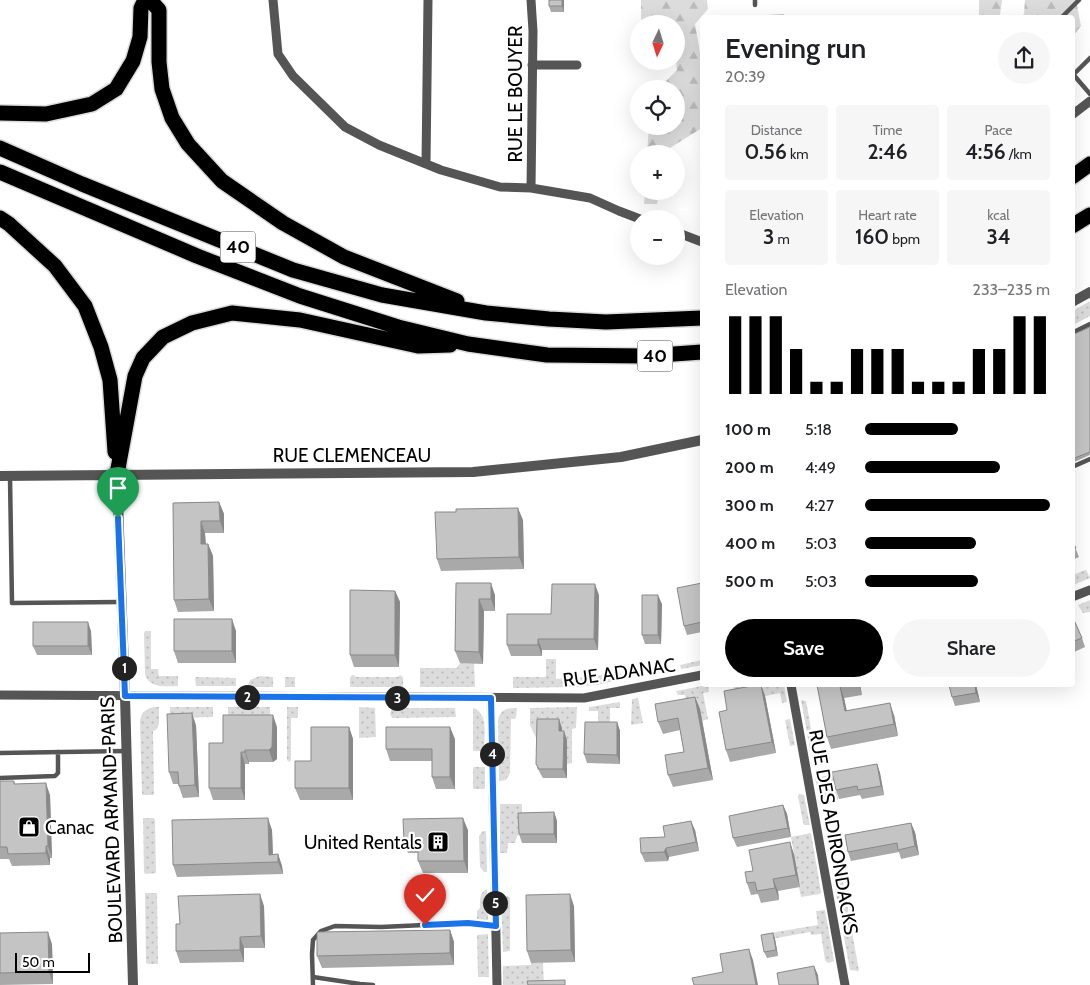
<!DOCTYPE html>
<meta charset="utf-8">
<style>
body{margin:0;font-family:Cabin,sans-serif;background:#f6f6f6;color:#202124;height:100vh;display:flex;flex-direction:column;font-size:19px;white-space:nowrap}
*{box-sizing:border-box;margin:0}
p{font-size:16px;color:#757577}
.icon{flex:none;width:28px;height:28px;fill:none;stroke:currentColor;stroke-width:2;stroke-linecap:round;stroke-linejoin:round}
.map{position:relative;flex:1;overflow:hidden}
.side{position:absolute;left:700px;top:15px;width:375px;height:672px;display:flex;flex-direction:column;background:#fff;border-radius:5px;box-shadow:0 5px 20px #0002}
.side>*{flex:none}
.needle{width:32px;rotate:184deg}
.buttons{position:absolute;left:630px;top:15px;display:grid;gap:10px}
.buttons a{display:grid;place-items:center;width:55px;height:55px;border-radius:50%;background:#fff;box-shadow:0 5px 20px #0002;font-size:25px}
.scale{position:absolute;left:15px;bottom:12px;width:75px;box-sizing:border-box;padding-left:5px;border:2px solid #000;border-top:0;font-size:14px;line-height:18px;white-space:nowrap;color:#000;-webkit-text-stroke:4px #fff;paint-order:stroke}
.pin{position:absolute;display:grid;place-items:center;width:42px;height:42px;color:#fff;margin:-51px -21px;border-radius:50% 50% 50% 0;rotate:-45deg;box-shadow:0 0 5px #0007}
.pin .icon{rotate:45deg}
.km{position:absolute;width:25px;height:25px;margin:-12px;border-radius:50%;background:#222;color:#fff;font-size:14px;line-height:25px;text-align:center}
.round{display:grid;place-items:center;flex:none;width:52px;height:52px;border-radius:26px;background:#f6f6f6}
.headline{display:flex;align-items:center;justify-content:space-between;height:85px;padding:0 25px}
h1{font-size:28px;font-weight:600;line-height:38px}
.figures{display:grid;grid-template-columns:repeat(3,1fr);gap:8px;height:85px;padding:5px 25px}
.figures div{display:grid;align-content:center;border-radius:5px;background:#f6f6f6;text-align:center}
.figures b{font-size:21px;font-weight:600}
.figures small{font-size:14px;font-weight:400}
.figures p{font-size:14px}
.chart{height:140px;padding:10px 25px}
.chart p{display:flex;justify-content:space-between}
.chart svg{width:100%;height:90px;margin-top:5px;stroke:#000;stroke-width:6}
.primary-button{display:flex;gap:10px;margin-top:auto;padding:10px 25px}
.primary-button a{flex:1;height:58px;border-radius:30px;background:#000;color:#fff;font-size:20px;font-weight:600;line-height:58px;text-align:center}
.primary-button a+a{background:#f6f6f6;color:#202124}
ul{padding:0 25px;list-style:none;font-size:16px}
li{display:grid;grid-template-columns:80px 60px 1fr;align-items:center;height:38px}
li i{height:12px;border-radius:6px;background:#000}
.map>svg:first-child{display:block}
</style>
<div class="map">
<svg width="1090" height="985" viewBox="0 0 1090 985">
<defs>
<pattern id="grass-dots" width="8" height="8" patternUnits="userSpaceOnUse" patternTransform="scale(1.25)"><rect width="8" height="8" fill="#dcdcdc"/><path d="M2 2h.1M6 6h.1" fill="none" stroke="#bbb" stroke-width="1.8" stroke-linecap="round"/></pattern>
<pattern id="forest-firs" width="22" height="20" patternUnits="userSpaceOnUse" patternTransform="scale(1.25)"><rect width="22" height="20" fill="#dcdcdc"/><path d="M5 1l3.5 6h-7zM16 11l3.5 6h-7z" fill="#bbb"/></pattern>
</defs>
<rect width="100%" height="100%" fill="#fff"/>
<!-- grass -->
<path fill="url(#grass-dots)" d="M1090 301V316L1073 325V311Z
M1085 570H1086L1090 578 1073 585V575Z
M1090 600V612L1083 613 1078 605Z
M145 631H151V669H158L159 676H178V686C165 686 151 689 145 675L144 633Z
M546 659H556V679L586 677 617 673 621 674 624 679 597 685 572 687 513 688V677H546Z
M702 660V665L681 669 680 665Z
M460 663H474L475 687H420V668H457Z
M352 675H354L356 677H398L400 675 403 677V687H350V678Z
M260 676 273 677V687H247L250 680Z
M196 677 236 678V686H196L195 678Z
M285 677H295V687H285Z
M708 685 709 692 703 693 708 719 702 721 688 711 685 695H678L676 691Z
M733 685H784L787 702 782 703 780 693 737 702Z
M638 698 643 723 631 725 632 699Z
M801 700 806 701 814 745 810 749Z
M620 702V708H610V728H598V711H589V707Z
M154 707H159V724L156 730 153 731 154 794 153 795H143L142 794 140 721C141 712 146 709 154 707Z
M170 707H213V717L173 718 170 716Z
M228 707H270V717L228 716Z
M287 707H298V716L297 718H291V760L289 762 287 760Z
M359 707 375 708 376 737 359 738Z
M577 707 576 728 572 729V763L537 770V740L530 725V708Z
M392 708H455L456 717 392 718 390 714Z
M473 708C489 712 484 737 484 751H474L473 750Z
M517 708 516 717 515 719H511L510 773 506 780 499 781 498 720C501 709 507 708 517 708Z
M790 719 795 745 790 746 785 720Z
M474 767H485V788L484 789H474L473 788V769Z
M830 775 834 777 838 800 820 803 815 778Z
M799 794 804 795 810 825H804L803 822 798 796Z
M500 804H522V817L520 835 517 836 515 843H508L507 853H500Z
M143 818H154L155 820 156 873 145 874 144 872Z
M483 831H486L487 872H484L480 867 479 836Z
M811 833 821 892 820 894 801 897 799 887 800 886 791 837Z
M842 876 859 971 850 970 833 877Z
M487 889 488 920H477V911L480 908C480 900 479 893 487 889Z
M145 893H157L158 964H148L146 963Z
M501 896H507L510 898V951L503 952Z
M825 910 834 961 828 963 825 960 821 934 811 935 810 932 766 940 764 934 818 925 816 911Z
M488 934 489 977H478L477 935Z
M531 963H543L544 985H503V966L531 965Z"/>
<!-- forest -->
<path fill="url(#forest-firs)" d="M641 0H707L708 9 695 24 702 64V128L665 151 664 154H647L649 126H676V89H659L661 86 677 70 676 61V24H642L641 18Z
M979 0H1002L1000 15 1006 17H979Z
M1025 0H1076L1081 26 1073 36 1072 18H1018L1024 14Z
M645 191H659L657 204H644Z"/>
<g fill="none" stroke-linecap="round" stroke-linejoin="round">
<!-- motorway casing -->
<g stroke="#dbdbdb" stroke-width="18">
<path id="motorway" d="M150 0 159 10V62L162 89 172 118 188 144 222 181 283 223 344 257 457 301
M0 113 46 114 92 104 116 89 133 61 140 37 141 8 145 0
M0 148 82 184 293 270 382 295 486 313 549 319 606 322 702 318
M0 172 197 256 300 296 398 327 468 344 547 355 646 356 702 352
M1072 177 1090 164
M0 218 9 224 55 266 85 306 101 347 110 380 115 452
M1072 226 1090 215
M117 474 135 376 143 358 163 337 192 323 232 313 300 320 418 346 450 345"/>
</g>
<!-- service -->
<path stroke="#555" stroke-width="4.5" d="M755 0V5
M1061 18 1079 0
M1072 73 1090 94
M1074 74 1090 58
M1072 333 1090 324
M1072 467 1090 459
M10 477 12 603 121 602
M0 753 126 751
M0 778 55 776 58 773V752
M313 977 360 984 373 985
M313 985 312 954 313 940 321 931 335 926 381 927 468 923 495 926"/>
<!-- minor -->
<path stroke="#555" stroke-width="9" d="M273 0 278 54 293 76 345 127 379 145 441 170 500 187 531 188 590 198 619 211 640 219
M531 0 533 31 531 188
M532 65H577
M1072 115 1090 101
M426 164 428 0
M676 232 702 242
M1072 597 1090 590
M791 685 845 985
M0 695 584 698 702 675
M491 698 497 985"/>
<!-- tertiary -->
<path stroke="#555" stroke-width="10" d="M1072 302 1090 292
M117 474 125 696 133 985
M0 476 473 472 621 457 702 440"/>
<!-- motorway -->
<use href="#motorway" stroke="#000" stroke-width="15"/>
</g>
<!-- wall -->
<path fill="#a9a9a9" d="M564 0V12H551L549 6Z
M1090 327V455L1072 463V335Z
M219 502 224 514V533H205L206 544H208L213 556 214 611 178 612 174 600 173 503Z
M456 512 523 520 524 569 441 571 437 559Z
M1072 540 1079 557 1072 560Z
M456 583 495 595V611H484L483 664 460 663 455 651Z
M702 583V632L687 635 684 626Z
M395 591 400 602 399 667H354L350 655Z
M599 595 598 650H542V656H511L507 645 551 614Z
M662 604 661 644H645L642 635Z
M1072 621 1082 638 1085 647 1072 653Z
M91 631 92 655H37L33 646Z
M236 631V663H178L174 651Z
M761 685 765 696 776 753 730 762 726 750 727 710Z
M817 685H860L862 695 844 698 847 711 894 715 898 736 831 749 827 737Z
M976 685 980 702 955 706 952 697Z
M695 697 700 709 713 780 673 787 668 775 684 752 680 730 663 734 658 722Z
M617 722 620 731V764L587 763 584 754Z
M196 725 199 797 183 798 178 784H173L169 772Z
M277 727V759L273 762H249V764H245V800H213L209 788 223 743Z
M349 727 353 739V800H300L295 788 311 761Z
M562 728V731L567 740V778H543L540 773 536 764Z
M455 739V789H436L432 777V761H390L386 749Z
M877 764 880 773 884 795 862 799 860 795 839 799 836 790Z
M0 781H14L15 784 50 795 52 858H50V865L12 866 9 859H0Z
M783 805 787 814 791 837 737 847 733 838Z
M554 812 557 821V843H522L519 834Z
M272 830 273 854H278L282 866 283 874 177 877 173 865Z
M468 830V873H423L418 861V853H408L404 841Z
M695 830 699 851 669 857 668 861 645 862 641 853 665 837Z
M915 832 919 855 901 859 899 852 851 861 848 852Z
M794 854 800 887 778 891 779 900 761 903 758 894 751 895 747 883 753 871Z
M264 906 265 948H244V962L180 963 176 951 180 924Z
M574 906 575 962 531 963 527 951Z
M450 930 454 942V965L322 968 317 956Z
M0 933 52 944 53 984 0 985Z
M773 933 775 939 778 956 767 958 764 952Z"/>
<!-- shaded-wall -->
<path fill="#898989" d="M562 0H564V12L562 6Z
M219 502 224 514V533L220 521Z
M518 508 523 520 524 569 519 557Z
M201 521 205 533 206 556 201 544Z
M208 544 213 556 214 611 209 599Z
M491 583 495 595V611L491 599Z
M595 584 599 595 598 650 594 639Z
M395 591 400 602 399 667 395 655Z
M658 595 662 604 661 644 658 635Z
M479 599 484 611 483 664 479 652Z
M232 619 236 631V663L232 651Z
M88 622 91 631 92 655 88 646Z
M538 639 542 650V656L538 645Z
M761 685 765 696 776 753 772 742Z
M859 685H860L862 695Z
M975 685H976L980 702 976 693Z
M840 686 844 698 849 723 845 711Z
M695 697 700 709 713 780 708 768Z
M890 703 894 715 898 736 894 724Z
M192 713 196 725 199 797 195 785Z
M273 715 277 727V759L273 762 269 750Z
M559 719 562 728V740L559 731Z
M617 722 620 731V764L617 755Z
M349 727 353 739V800L349 788Z
M450 727 455 739V789L450 777Z
M564 731 567 740V778L563 769Z
M245 750 249 762V764L245 752Z
M241 752 245 764V800L241 788Z
M877 764 880 773 884 795 881 786Z
M46 783 50 795 52 858 48 846Z
M783 805 787 814 791 837 788 828Z
M554 812 557 821V843L554 834Z
M268 818 272 830 273 862 269 855Z
M463 818 468 830V873L464 861Z
M691 821 695 830 699 851 696 842Z
M911 823 915 832 919 855 915 846Z
M790 842 794 854 800 887 796 875Z
M46 846 50 858V865L46 853Z
M666 848 669 857 668 861 664 852Z
M278 854 282 866 283 874 278 862Z
M773 879 778 891 779 900 775 888Z
M260 894 264 906 265 948 261 936Z
M570 894 574 906 575 962 571 950Z
M450 930 454 942V965L450 953Z
M48 932 52 944 53 984 49 972Z
M773 933 775 939 778 956 776 950Z
M240 937 244 948V962L240 950Z
M749 949 753 960 758 985H756Z
M814 966 818 975 819 985H818Z"/>
<!-- building -->
<path fill="#c4c4c4" stroke="#898989" d="M549 0H562V6H549Z
M784 15V18L711 17Z
M1090 327V452L1072 459V335Z
M219 502 220 521H201V544H208L209 599 174 600 173 503Z
M518 508 519 557 437 559 435 512H456V509Z
M1072 540 1076 548 1072 549Z
M456 583H491V599H479V652L455 651Z
M702 583V622L684 626 677 588Z
M552 584H595L594 639H538V645H507V614H551Z
M350 590 395 591V655H350Z
M642 595H658V635H642Z
M174 619H232V651H174Z
M1074 620 1082 638 1072 642V621Z
M33 622H88V646H33Z
M757 685H761L772 742 726 750 719 712 727 710 724 691Z
M817 685H848L840 686 845 711 890 703 894 724 827 737Z
M949 685H975L976 693 952 697Z
M695 697 708 768 668 775 665 755 684 752 678 718 658 722 655 704Z
M192 713 195 785 179 786 178 772H169L167 714Z
M223 715H273L272 747 269 750H245V752H241V788H209V743H223Z
M537 719H559V731H564L563 769H539L536 764Z
M585 722H617V755L584 754Z
M311 727H349V788H295V761H311Z
M386 727H450V777H432V749H386Z
M877 764 881 786 858 790 857 786 836 790 832 772Z
M0 781H14V784L46 783 48 846H46V853L8 854 7 847H0Z
M783 805 788 828 733 838 729 816Z
M554 812V834H519L518 813Z
M268 818 269 855 278 854V862L173 865 172 820Z
M463 818 464 861H418V841H404L403 819Z
M691 821 696 842 666 848 664 852 641 853 640 838 665 837 663 826Z
M911 823 915 846 898 850 897 843 848 852 845 835Z
M790 842 796 875 773 879 775 888 757 891 755 882 747 883 745 872 753 871 749 850Z
M260 894 261 936 240 937V950L176 951V924H180L178 896Z
M570 894 571 950 527 951 526 895Z
M450 930V953L317 956V932Z
M48 932 49 972 0 973V933Z
M773 933 776 950 764 952 761 935Z
M749 949 756 985H694L692 978 723 972 720 954Z
M814 966 818 985H779L777 973Z
M565 980V985H528L527 981Z"/>
<g fill="none" stroke-linecap="round" stroke-linejoin="round">
<!-- route casing -->
<g stroke="#fff" stroke-width="10">
<path id="route" d="M118 518 125 696 491 698 496 926 468 923 425 925"/>
</g>
<!-- route -->
<use href="#route" stroke="#1a73e8" stroke-width="6"/>
</g>
<!-- icons -->
<defs>
<g id="shop-square" transform="scale(1.125)"><rect x="-9" y="-9" width="18" height="18" rx="4" fill="#000" stroke="#fff"/><path d="M-5-2.5h2.3a2.7 3.5 0 0 1 5.4 0H5L5.5 6h-11ZM-1.5-2.5h3a1.5 2.3 0 0 0-3 0Z" fill="#fff"/></g>
<g id="building-square" transform="scale(1.125)"><rect x="-9" y="-9" width="18" height="18" rx="4" fill="#000" stroke="#fff"/><path d="M-4-6H4V6H1V3H-1V6H-4ZM-2.5-4.3h1.7v1.8h-1.7ZM.8-4.3h1.7v1.8H.8ZM-2.5-1h1.7V.8h-1.7ZM.8-1h1.7V.8H.8Z" fill="#fff"/></g>
</defs>
<g fill-rule="evenodd">
<use href="#shop-square" x="29" y="827"/>
<use href="#building-square" x="438" y="842"/>
</g>
<g text-anchor="middle" stroke-width="4.5" stroke-linejoin="round" paint-order="stroke">
<!-- shield labels -->
<g fill="#fff" stroke="#4c4c4c" stroke-width="1">
<rect x="220.5" y="231.5" width="35" height="31" rx="4"/>
<rect x="637.5" y="340.5" width="35" height="31" rx="4"/>
</g>
<g font-size="18" font-weight="bold" fill="#000">
<text x="238" y="253">40</text>
<text x="655" y="362">40</text>
</g>
<!-- street labels -->
<g font-size="19" fill="#000" stroke="#fff">
<text transform="translate(515 94) rotate(-90)" y="7">RUE LE BOUYER</text>
<text x="352" y="462">RUE CLEMENCEAU</text>
<text transform="translate(619 672) rotate(-8)" y="7">RUE ADANAC</text>
<text transform="translate(111 820) rotate(-92)" y="7">BOULEVARD ARMAND-PARIS</text>
<text transform="translate(834 832) rotate(80)" y="7">RUE DES ADIRONDACKS</text>
</g>
<!-- poi labels -->
<g font-size="19" fill="#000" stroke="#fff" text-anchor="start">
<text x="45" y="834">Canac</text>
<text x="422" y="849" text-anchor="end">United Rentals</text>
</g>
</g>
</svg>
<div class="buttons">
<a><svg class="needle" viewBox="-14 -14 28 28"><path d="M0-13l5 13h-10z" fill="#e53935"/><path d="M0 13l5-13h-10z" fill="#757577"/></svg></a>
<a><svg class="icon" aria-label="locate" viewBox="0 0 24 24"><circle cx="12" cy="12" r="6"/><path d="M12 2v4M12 18v4M2 12h4M18 12h4"/></svg></a>
<a>+</a>
<a>−</a>
</div>
<div class="scale">50 m</div>
<div class="pin" style="left:118px;top:518px;background:#1e9e55"><svg class="icon" aria-label="arrive" viewBox="0 0 24 24"><path d="M6 21V4h12l-3 4 3 4H6"/></svg></div>
<div class="pin" style="left:425px;top:925px;background:#d93025"><svg class="icon" aria-label="check" viewBox="0 0 24 24"><path d="M5 12l5 5 9-10"/></svg></div>
<b class="km" style="left:124px;top:668px">1</b>
<b class="km" style="left:247px;top:697px">2</b>
<b class="km" style="left:397px;top:698px">3</b>
<b class="km" style="left:492px;top:754px">4</b>
<b class="km" style="left:495px;top:903px">5</b>
<section class="side">
<div class="headline"><div><h1>Evening run</h1><p>20:39</p></div><a class="round"><svg class="icon" aria-label="share" viewBox="0 0 24 24"><path d="M12 15V3M7 8l5-5 5 5M5 13v7h14v-7"/></svg></a></div>
<div class="figures">
<div><p>Distance</p><b>0.56<small> km</small></b></div>
<div><p>Time</p><b>2:46</b></div>
<div><p>Pace</p><b>4:56<small> /km</small></b></div>
</div>
<div class="figures">
<div><p>Elevation</p><b>3<small> m</small></b></div>
<div><p>Heart rate</p><b>160<small> bpm</small></b></div>
<div><p>kcal</p><b>34</b></div>
</div>
<div class="chart"><p><span>Elevation</span>233–235 m</p>
<svg viewBox="0 0 160 44" preserveAspectRatio="none"><path d="M5 44V6M15 44V6M25 44V6M35 44V22M45 44V38M55 44V38M65 44V22M75 44V22M85 44V22M95 44V38M105 44V38M115 44V38M125 44V22M135 44V22M145 44V6M155 44V6"/></svg>
</div>
<ul>
<li><b>100 m</b>5:18<i style="width:50%"></i></li>
<li><b>200 m</b>4:49<i style="width:73%"></i></li>
<li><b>300 m</b>4:27<i style="width:100%"></i></li>
<li><b>400 m</b>5:03<i style="width:60%"></i></li>
<li><b>500 m</b>5:03<i style="width:61%"></i></li>
</ul>
<div class="primary-button"><a>Save</a><a>Share</a></div>
</section>
</div>
